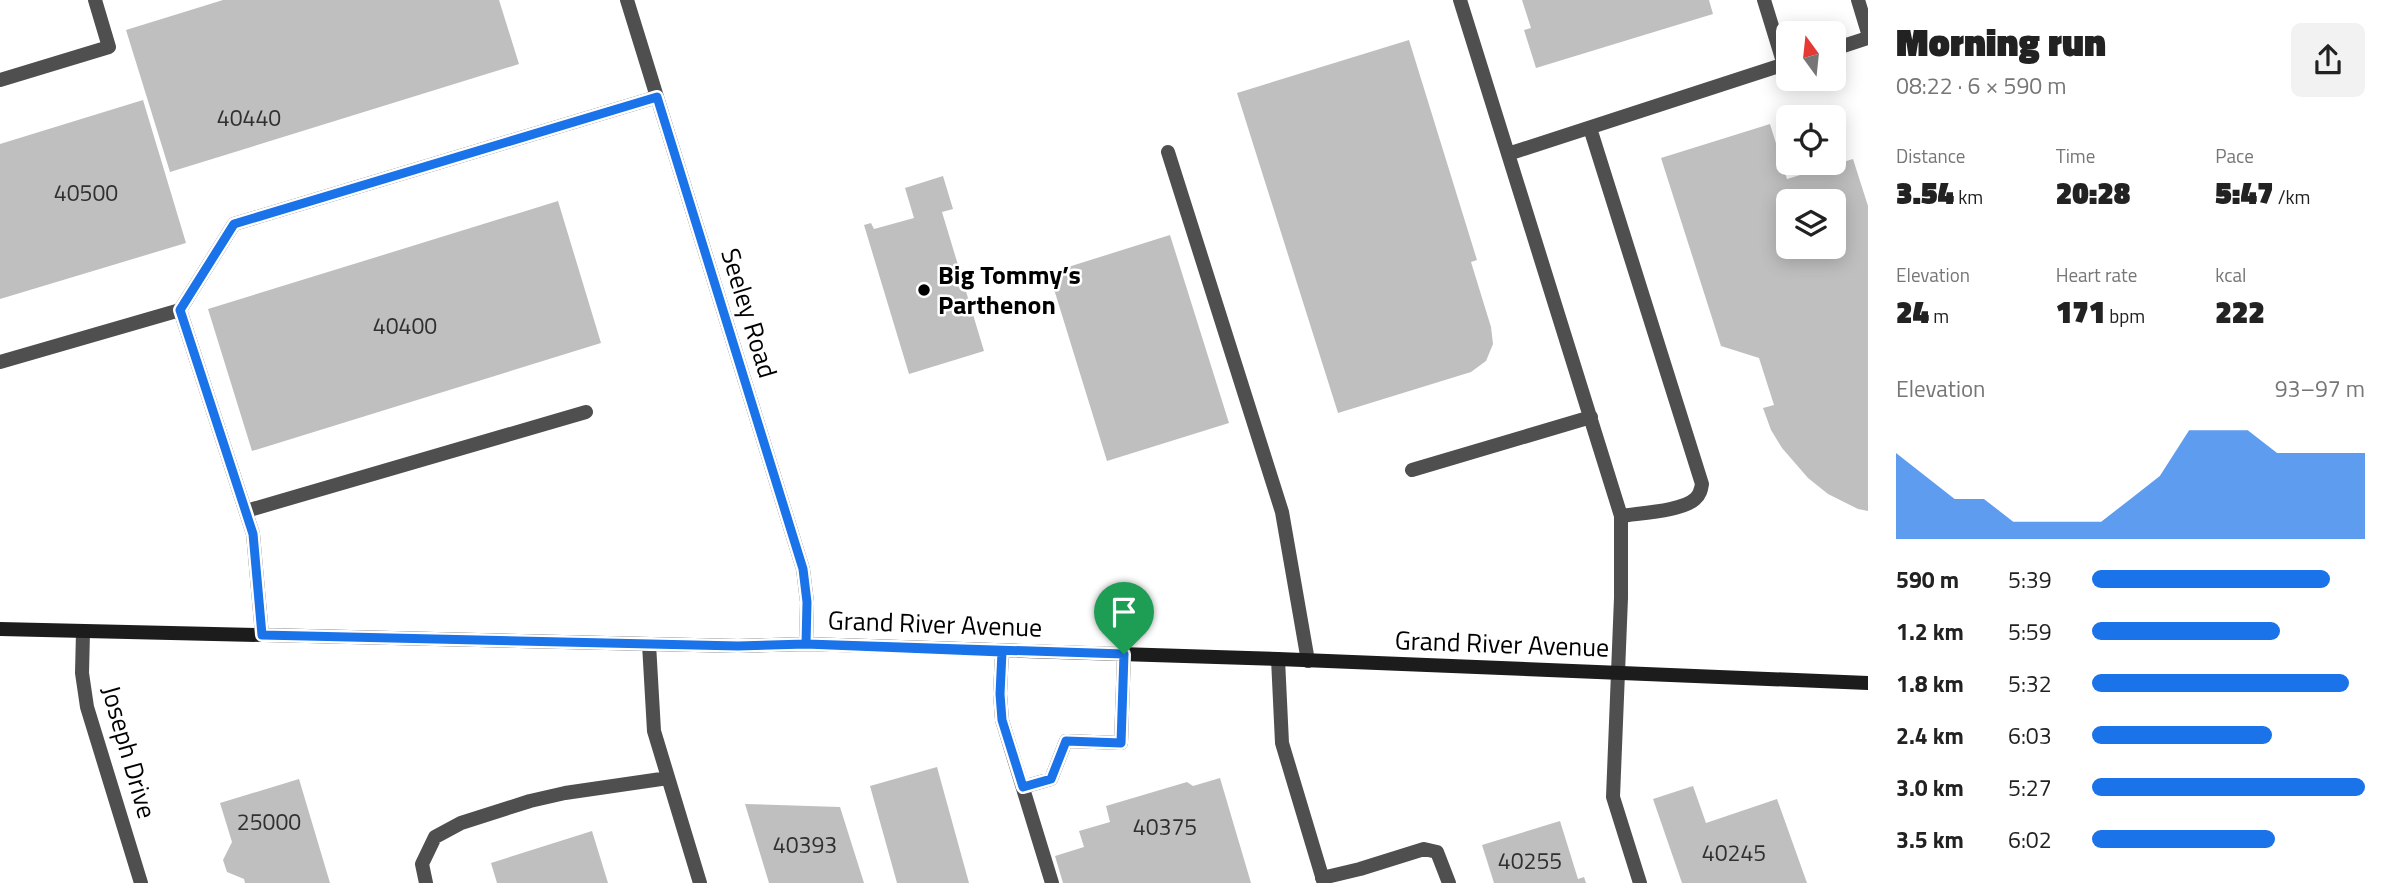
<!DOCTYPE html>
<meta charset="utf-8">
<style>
body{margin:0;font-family:"Titillium Web",sans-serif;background:#f2f2f2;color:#222;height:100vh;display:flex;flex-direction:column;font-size:26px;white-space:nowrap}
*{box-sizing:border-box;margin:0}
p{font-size:23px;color:#767676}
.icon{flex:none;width:38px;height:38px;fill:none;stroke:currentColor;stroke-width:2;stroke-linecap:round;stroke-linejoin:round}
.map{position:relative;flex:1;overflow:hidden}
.drawer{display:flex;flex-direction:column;background:#fff;width:525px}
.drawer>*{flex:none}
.needle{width:46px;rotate:345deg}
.buttons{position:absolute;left:1776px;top:21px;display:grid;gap:14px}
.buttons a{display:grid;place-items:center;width:70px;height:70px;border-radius:10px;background:#fff;box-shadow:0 4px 18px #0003;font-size:35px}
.pin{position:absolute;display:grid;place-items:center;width:60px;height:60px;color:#fff;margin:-72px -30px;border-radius:50% 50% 50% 0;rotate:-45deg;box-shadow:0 0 7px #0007}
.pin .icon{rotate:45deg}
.round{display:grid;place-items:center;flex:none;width:74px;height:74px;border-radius:10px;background:#f2f2f2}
.headline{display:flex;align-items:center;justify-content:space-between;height:119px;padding:0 28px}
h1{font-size:38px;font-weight:800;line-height:52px}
.metrics{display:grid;grid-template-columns:repeat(3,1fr);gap:10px;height:119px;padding:7px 28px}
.metrics div{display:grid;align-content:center}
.metrics b{font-size:30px;font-weight:800}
.metrics small{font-size:19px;font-weight:400}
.metrics p{font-size:19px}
.chart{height:196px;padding:14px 28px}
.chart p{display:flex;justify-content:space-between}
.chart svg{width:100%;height:126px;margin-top:7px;fill:#1a73e8;opacity:.7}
ul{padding:0 28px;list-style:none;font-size:23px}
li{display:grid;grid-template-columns:112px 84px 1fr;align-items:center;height:52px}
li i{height:18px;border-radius:9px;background:#1a73e8}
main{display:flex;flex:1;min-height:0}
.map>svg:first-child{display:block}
</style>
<main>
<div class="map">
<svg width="1868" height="883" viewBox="0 0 1868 883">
<rect width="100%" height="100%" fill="#fff"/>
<!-- building -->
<path fill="#bfbfbf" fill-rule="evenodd" d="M223 0H499L519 64 170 172 126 30Z
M1522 0H1709L1713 14 1536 68 1524 30 1531 28Z
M1409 40 1477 260 1471 262 1491 327 1493 344 1486 361 1471 372 1338 413 1237 93Z
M143 100 186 243 0 299V144Z
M1770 124 1787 179 1853 159 1868 206V511L1858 509 1828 494 1808 478 1782 448 1771 430 1763 408 1774 405 1759 358 1721 346 1661 158ZM1788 201H1834V247H1788Z
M943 176 953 209 942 212 984 351 909 374 864 225 871 223 874 229 914 218 905 188Z
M558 201 601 343 252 451 208 309Z
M1170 235 1229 423 1107 461 1049 273Z
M937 767 969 883H897L870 786Z
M1220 778 1251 883H1063L1055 856 1084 847 1079 831 1110 822 1106 806 1187 782 1193 786Z
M299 779 330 883H245L244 879 227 872 223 860 232 842 220 803Z
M1693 786 1706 823 1777 799 1807 883H1682L1653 799Z
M745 804 840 807 864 883H769Z
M1560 821 1578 879 1584 877 1586 883H1494L1482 845Z
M592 831 608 883H497L491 863Z"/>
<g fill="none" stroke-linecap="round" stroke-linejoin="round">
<!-- lane -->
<path stroke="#4f4f4f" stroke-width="14" d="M1460 0 1621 516V598L1613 797 1640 883
M1764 0 1784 65
M1858 0 1868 33
M1834 49 1868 38
M0 80 109 47 95 0
M1590 128 1702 484C1701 490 1700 495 1695 499 1683 511 1639 513 1621 516
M1168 152 1282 512 1308 661
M1508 154 1788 63
M180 310 253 534 262 635
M0 362 180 310 234 224 657 97
M1412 470 1591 417
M246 511 586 412
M649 644 654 731 700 883
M1002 652 1000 694 1002 720 1052 883
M1023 787 1051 779 1066 741 1121 743 1124 654
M1322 878 1360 869 1424 849 1437 852 1449 883
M426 883 422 864 435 837 461 823 530 801 565 793 668 778"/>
<!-- street -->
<path stroke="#4f4f4f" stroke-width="14" d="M627 0 803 569 807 602 806 644
M83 632 82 673 87 707 141 883
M1278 659 1282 743 1324 883"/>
<!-- secondary -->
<path stroke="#1c1c1c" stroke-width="14" d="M0 629 738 646 806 644 1278 659 1868 683"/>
</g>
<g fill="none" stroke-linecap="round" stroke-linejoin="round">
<!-- route casing -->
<g stroke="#fff" stroke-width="14">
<path id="route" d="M1124 654 806 644 807 602 803 569 657 97 234 224 180 310 253 534 262 635 738 646 806 644 1002 652 1000 694 1002 720 1023 787 1051 779 1066 741 1121 743 1124 654"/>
</g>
<!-- route -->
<use href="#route" stroke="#1a73e8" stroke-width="9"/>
</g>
<!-- markers -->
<circle fill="#000" stroke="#fff" stroke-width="2.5" cx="924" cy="290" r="7"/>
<g text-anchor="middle" stroke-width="5" stroke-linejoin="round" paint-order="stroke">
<!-- number labels -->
<g font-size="23" fill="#303030">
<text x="249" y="126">40440</text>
<text x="86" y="201">40500</text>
<text x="405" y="334">40400</text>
<text x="269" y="830">25000</text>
<text x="1165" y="835">40375</text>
<text x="805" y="853">40393</text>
<text x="1734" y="861">40245</text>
<text x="1530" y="869">40255</text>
</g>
<!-- poi labels -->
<g font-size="26" font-weight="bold" fill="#000" stroke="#fff" text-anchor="start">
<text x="938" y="284">Big Tommy’s<tspan x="938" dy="30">Parthenon</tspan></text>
</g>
<!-- street labels -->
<g font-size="26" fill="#000" stroke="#fff">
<text transform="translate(749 313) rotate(73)" y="9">Seeley Road</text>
<text transform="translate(935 624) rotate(2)" y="9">Grand River Avenue</text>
<text transform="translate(1502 644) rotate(2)" y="9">Grand River Avenue</text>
<text transform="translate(129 752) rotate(74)" y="9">Joseph Drive</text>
</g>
</g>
</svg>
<div class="buttons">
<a><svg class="needle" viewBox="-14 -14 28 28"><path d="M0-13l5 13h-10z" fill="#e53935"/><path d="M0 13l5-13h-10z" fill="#767676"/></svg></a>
<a><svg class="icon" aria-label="locate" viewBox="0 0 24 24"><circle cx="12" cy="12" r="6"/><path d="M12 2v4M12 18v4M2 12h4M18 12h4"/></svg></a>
<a><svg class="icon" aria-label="layers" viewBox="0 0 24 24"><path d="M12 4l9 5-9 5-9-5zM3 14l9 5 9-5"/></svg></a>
</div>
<div class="pin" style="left:1124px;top:654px;background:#1e9e55"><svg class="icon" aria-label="arrive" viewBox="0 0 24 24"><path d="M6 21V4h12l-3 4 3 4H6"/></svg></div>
</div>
<section class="drawer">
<div class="headline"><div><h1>Morning run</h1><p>08:22 · 6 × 590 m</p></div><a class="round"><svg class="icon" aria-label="share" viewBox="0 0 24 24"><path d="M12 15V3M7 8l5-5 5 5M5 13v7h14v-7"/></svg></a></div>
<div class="metrics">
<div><p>Distance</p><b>3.54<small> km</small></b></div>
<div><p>Time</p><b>20:28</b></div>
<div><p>Pace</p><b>5:47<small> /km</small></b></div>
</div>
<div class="metrics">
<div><p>Elevation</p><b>24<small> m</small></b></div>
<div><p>Heart rate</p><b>171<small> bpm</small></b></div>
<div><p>kcal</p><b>222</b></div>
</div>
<div class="chart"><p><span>Elevation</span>93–97 m</p>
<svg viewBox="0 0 160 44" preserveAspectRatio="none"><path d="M0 44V14L10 22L20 30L30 30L40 38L50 38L60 38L70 38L80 30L90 22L100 6L110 6L120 6L130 14L140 14L150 14L160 14V44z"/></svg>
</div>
<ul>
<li><b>590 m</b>5:39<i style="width:87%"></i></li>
<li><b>1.2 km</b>5:59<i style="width:69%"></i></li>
<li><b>1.8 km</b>5:32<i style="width:94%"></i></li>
<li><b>2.4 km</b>6:03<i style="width:66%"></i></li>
<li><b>3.0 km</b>5:27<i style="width:100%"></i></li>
<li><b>3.5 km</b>6:02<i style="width:67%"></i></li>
</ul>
</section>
</main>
